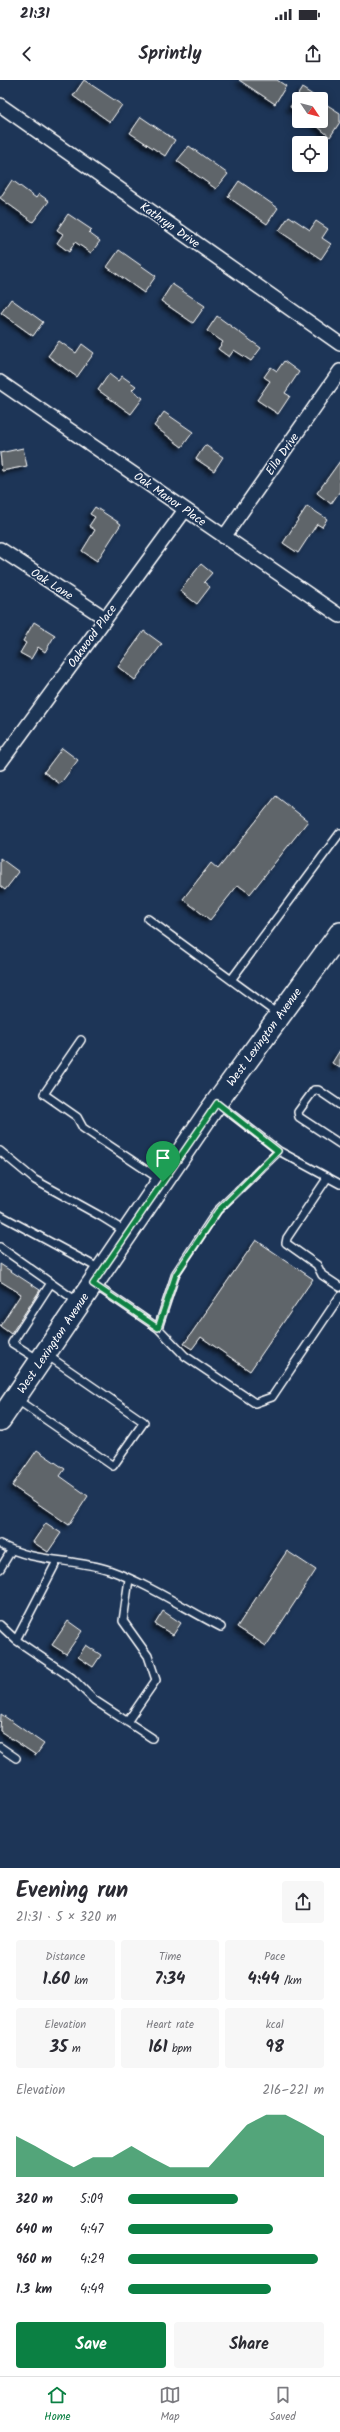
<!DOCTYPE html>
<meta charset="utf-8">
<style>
body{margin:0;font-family:Kalam,sans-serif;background:#f7f7f7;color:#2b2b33;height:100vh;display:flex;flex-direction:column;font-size:15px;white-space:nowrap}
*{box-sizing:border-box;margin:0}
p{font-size:13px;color:#7c7c81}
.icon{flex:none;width:22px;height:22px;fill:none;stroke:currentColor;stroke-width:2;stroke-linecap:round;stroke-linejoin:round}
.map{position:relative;height:1788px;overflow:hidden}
.details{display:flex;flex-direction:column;background:#fff;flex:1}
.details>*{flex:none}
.needle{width:26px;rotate:125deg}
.fabs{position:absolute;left:292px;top:12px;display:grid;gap:8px}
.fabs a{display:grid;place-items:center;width:36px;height:36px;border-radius:4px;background:#fff;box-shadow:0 2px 10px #0003;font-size:20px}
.pin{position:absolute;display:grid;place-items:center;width:34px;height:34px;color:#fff;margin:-41px -17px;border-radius:50% 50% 50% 0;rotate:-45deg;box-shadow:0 0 4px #0007}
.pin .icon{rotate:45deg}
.round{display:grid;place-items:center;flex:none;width:42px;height:42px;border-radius:4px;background:#f7f7f7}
.head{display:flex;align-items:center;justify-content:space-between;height:68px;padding:0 16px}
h1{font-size:22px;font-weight:700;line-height:30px}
.stats{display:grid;grid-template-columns:repeat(3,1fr);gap:6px;height:68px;padding:4px 16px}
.stats div{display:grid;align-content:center;border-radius:4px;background:#f7f7f7;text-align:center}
.stats b{font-size:17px;font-weight:700}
.stats small{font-size:11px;font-weight:400}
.stats p{font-size:11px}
.chart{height:112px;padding:8px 16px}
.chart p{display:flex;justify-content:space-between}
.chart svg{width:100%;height:72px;margin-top:4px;fill:#0b8043;opacity:.7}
.action{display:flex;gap:8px;margin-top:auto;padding:8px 16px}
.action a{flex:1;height:46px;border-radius:4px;background:#0b8043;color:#fff;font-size:16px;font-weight:700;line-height:46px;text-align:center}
.action a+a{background:#f7f7f7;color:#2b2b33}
ul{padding:0 16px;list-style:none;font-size:13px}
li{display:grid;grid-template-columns:64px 48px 1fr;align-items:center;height:30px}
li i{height:10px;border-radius:5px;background:#0b8043}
.status{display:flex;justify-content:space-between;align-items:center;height:28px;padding:0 20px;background:#fff;direction:ltr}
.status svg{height:11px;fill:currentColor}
header{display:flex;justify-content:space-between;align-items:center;height:52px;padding:0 16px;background:#fff;font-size:18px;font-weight:700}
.menu{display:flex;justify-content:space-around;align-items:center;height:56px;border-top:1px solid #e1e1e2;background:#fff;font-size:11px;color:#7c7c81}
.menu a{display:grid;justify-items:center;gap:2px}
.menu .selected{color:#0b8043}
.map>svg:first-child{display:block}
</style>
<div class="status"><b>21:31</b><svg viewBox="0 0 49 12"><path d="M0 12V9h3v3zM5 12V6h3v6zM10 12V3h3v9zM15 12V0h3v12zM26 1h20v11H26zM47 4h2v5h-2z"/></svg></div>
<header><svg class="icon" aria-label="back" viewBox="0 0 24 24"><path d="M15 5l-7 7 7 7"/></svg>Sprintly<svg class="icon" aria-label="share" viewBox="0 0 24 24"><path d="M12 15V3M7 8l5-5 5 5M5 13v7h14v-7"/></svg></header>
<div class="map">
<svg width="340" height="1788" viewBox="0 0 340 1788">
<defs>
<filter id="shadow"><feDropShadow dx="-3.5" dy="3.5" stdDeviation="2" flood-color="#0009"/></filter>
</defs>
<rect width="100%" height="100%" fill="#1d3557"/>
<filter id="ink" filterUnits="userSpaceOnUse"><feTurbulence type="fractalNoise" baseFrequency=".025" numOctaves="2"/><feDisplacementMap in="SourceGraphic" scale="8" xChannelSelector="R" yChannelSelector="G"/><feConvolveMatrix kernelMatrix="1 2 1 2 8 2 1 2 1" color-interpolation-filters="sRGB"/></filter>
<g filter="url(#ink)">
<!-- building -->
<path fill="#5e656a" stroke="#fff" filter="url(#shadow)" d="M84 0 122 25 110 42 73 16Z
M239 0H277L286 6 275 24Z
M302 8 319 19H299V33L290 27Z
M321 21 340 33V42L330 57 311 41H321Z
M141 37 175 60 165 76 130 53Z
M189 66 228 94 216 109 177 81Z
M12 100 36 118 39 114 49 121 33 142 0 118Z
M239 101 278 128 267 144 228 117Z
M68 134 92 150 89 153 100 161 91 173 75 162 69 172 57 163 63 154 57 150Z
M289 136 310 150 316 141 328 149 322 158 331 164 321 179 279 151Z
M119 170 156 196 144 213 107 187Z
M172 204 205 226 193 243 161 221Z
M11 219 43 242 33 256 1 233Z
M217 236 261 268 251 281 234 270 229 277 218 269 223 262 207 251Z
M59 261 76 273 82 264 94 273 77 297 48 276Z
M284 281 299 292 285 313 290 316 278 334 257 320 270 301 264 297 271 287 277 291Z
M109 294 118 301 122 296 136 306 132 310 143 318 131 334 98 310Z
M164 332 193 352 182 367 154 346Z
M205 365 223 377 214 391 196 379Z
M23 368 27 386 2 391 0 373Z
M340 381V411L331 424 317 413Z
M307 426 327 439 322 447 317 444 298 473 283 463Z
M95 427 121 444 97 481 82 471 95 450 89 446 95 437 90 434Z
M201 484 212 493 204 502 210 507 197 524 180 511Z
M34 542 55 555 45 572 38 567 31 579 20 573 26 563 23 561Z
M144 551 162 564 135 600 118 587Z
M62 668 78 680 60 704 44 692Z
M276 716 308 741 250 814 238 805 210 840 183 819 211 783 218 789Z
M0 778 19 792 5 810 0 806Z
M340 970V988L332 983Z
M256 1160 313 1199 250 1291 201 1257 192 1269 184 1264Z
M0 1184 40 1210 11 1254 0 1246 21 1214 0 1201Z
M37 1370 65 1389 60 1396 88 1416 69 1445 12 1406Z
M46 1443 61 1453 48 1472 33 1462Z
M287 1471 316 1490 266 1566 237 1547Z
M163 1531 181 1543 173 1555 155 1544Z
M68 1541 82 1551 66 1574 52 1565Z
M86 1565 101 1575 93 1587 78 1577Z
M1 1634 44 1664 36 1675 0 1651Z"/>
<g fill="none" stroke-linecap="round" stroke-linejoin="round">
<!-- lane casing -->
<g stroke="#fff" stroke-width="10">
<path id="lane" d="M148 839 279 935
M231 900 340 753
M81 960 44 1014 77 1037 83 1048 161 1100
M340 1025 318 1010H314L298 1032 299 1037 340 1064
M0 1071 35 1100 102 1137 126 1152
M279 1071 340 1104
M328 1097 287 1158 286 1163 317 1185 322 1195 340 1207
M0 1135 100 1189
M0 1167 51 1203
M95 1205 158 1248 176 1193 217 1131 279 1071 217 1023
M158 1248 185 1276 255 1323 272 1317 340 1216
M39 1280 12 1263 51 1203 78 1222
M16 1319 113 1386 144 1342 47 1275
M0 1464C33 1483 74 1478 109 1490 148 1504 184 1528 221 1547
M0 1489 11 1471
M0 1545 16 1560 72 1598 94 1620 152 1658
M16 1560 57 1481
M127 1642 156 1600 148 1576 123 1541 129 1499
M0 1667 16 1678"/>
</g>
<!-- street casing -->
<g stroke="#fff" stroke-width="16">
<path id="street" d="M0 25 340 264
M0 302 340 536
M224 457 340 291
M0 469 105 538
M0 683 185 430"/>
</g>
<!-- primary casing -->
<g stroke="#fff" stroke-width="24">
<path id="primary" d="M0 1340 211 1030 340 853"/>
</g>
<!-- lane -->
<use href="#lane" stroke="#1d3557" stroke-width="7"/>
<!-- street -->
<use href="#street" stroke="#1d3557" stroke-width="13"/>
<!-- primary -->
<use href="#primary" stroke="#1d3557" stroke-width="21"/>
</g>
</g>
<g fill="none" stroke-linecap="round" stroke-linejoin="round" filter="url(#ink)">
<!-- route casing -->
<g stroke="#fff" stroke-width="8">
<path id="route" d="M217 1023 278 1071 218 1131 176 1194 158 1248 93 1204Z"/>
</g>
<!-- route -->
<use href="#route" stroke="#0b8043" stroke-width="5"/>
</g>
<g text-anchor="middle" stroke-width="3.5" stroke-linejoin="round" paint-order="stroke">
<!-- street labels -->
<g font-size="12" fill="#fff" stroke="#1d3557">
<text transform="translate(170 145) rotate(35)" y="4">Kathryn Drive</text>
<text transform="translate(282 374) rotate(-55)" y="4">Ella Drive</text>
<text transform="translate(170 419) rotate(35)" y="4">Oak Manor Place</text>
<text transform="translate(52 504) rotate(33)" y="4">Oak Lane</text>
<text transform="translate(92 556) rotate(-54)" y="4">Oakwood Place</text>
<text transform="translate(264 957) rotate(-54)" y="4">West Lexington Avenue</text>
<text transform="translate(53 1263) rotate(-56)" y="4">West Lexington Avenue</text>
</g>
</g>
</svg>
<div class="fabs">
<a><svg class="needle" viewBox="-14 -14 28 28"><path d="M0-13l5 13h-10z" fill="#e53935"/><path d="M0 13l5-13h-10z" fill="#7c7c81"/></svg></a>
<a><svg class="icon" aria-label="locate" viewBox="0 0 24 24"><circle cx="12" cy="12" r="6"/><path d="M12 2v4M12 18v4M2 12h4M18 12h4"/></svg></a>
</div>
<div class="pin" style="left:163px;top:1102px;background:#1e9e55"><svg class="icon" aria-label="arrive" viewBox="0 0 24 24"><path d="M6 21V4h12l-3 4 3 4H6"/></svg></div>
</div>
<section class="details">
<div class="head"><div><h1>Evening run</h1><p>21:31 · 5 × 320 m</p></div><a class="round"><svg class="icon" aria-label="share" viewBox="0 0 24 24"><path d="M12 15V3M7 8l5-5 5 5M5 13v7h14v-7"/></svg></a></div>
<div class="stats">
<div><p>Distance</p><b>1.60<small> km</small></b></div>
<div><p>Time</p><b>7:34</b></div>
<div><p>Pace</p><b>4:44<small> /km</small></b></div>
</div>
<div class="stats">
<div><p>Elevation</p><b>35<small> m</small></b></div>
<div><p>Heart rate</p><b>161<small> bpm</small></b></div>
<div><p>kcal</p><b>98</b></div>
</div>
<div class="chart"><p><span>Elevation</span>216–221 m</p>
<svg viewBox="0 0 160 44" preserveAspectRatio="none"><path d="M0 44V19L10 25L20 32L30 38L40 32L50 32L60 25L70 32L80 38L90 38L100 38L110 25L120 12L130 6L140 6L150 12L160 19V44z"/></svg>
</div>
<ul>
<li><b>320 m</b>5:09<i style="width:56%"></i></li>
<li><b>640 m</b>4:47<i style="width:74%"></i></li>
<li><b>960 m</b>4:29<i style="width:97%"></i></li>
<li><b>1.3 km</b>4:49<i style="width:73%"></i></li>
</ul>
<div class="action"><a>Save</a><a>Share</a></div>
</section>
<nav class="menu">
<a class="selected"><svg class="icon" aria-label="home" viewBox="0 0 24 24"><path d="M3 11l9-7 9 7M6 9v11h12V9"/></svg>Home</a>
<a><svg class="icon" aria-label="map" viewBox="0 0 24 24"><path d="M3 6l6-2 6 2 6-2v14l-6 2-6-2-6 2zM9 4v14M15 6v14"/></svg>Map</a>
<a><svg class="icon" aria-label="saved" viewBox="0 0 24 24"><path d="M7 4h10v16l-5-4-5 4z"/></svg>Saved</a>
</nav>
